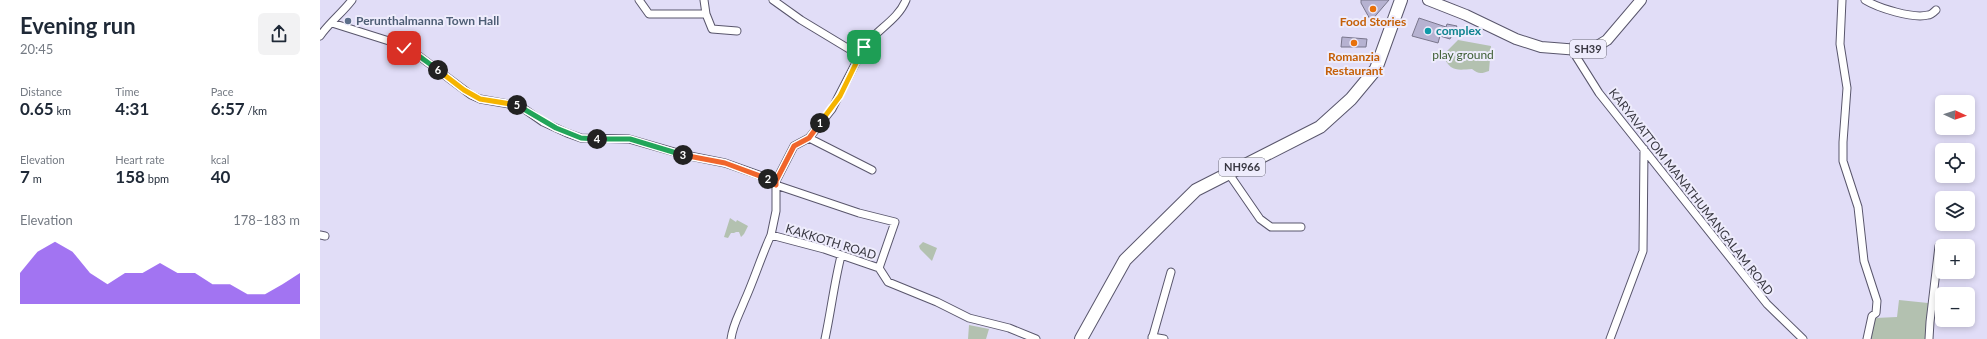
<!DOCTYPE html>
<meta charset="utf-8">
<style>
body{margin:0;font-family:Lato,sans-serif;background:#f2f2f3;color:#1f2937;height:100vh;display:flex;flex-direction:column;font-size:15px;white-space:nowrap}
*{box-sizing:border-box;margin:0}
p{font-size:13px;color:#747a83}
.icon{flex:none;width:22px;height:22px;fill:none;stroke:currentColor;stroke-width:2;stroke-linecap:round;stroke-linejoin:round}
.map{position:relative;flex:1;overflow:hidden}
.panel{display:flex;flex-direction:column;background:#fff;width:320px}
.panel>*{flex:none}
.needle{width:26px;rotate:93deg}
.controls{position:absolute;left:1615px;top:95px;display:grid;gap:8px}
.controls a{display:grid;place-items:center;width:40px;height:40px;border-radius:6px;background:#fff;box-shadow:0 2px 6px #0003;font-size:20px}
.pin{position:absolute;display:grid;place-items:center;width:34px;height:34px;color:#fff;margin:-17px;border-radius:8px;box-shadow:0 2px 6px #0006}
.km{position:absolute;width:20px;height:20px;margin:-10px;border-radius:50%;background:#222;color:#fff;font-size:11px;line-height:20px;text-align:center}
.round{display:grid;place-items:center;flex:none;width:42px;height:42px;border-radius:6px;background:#f2f2f3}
.overview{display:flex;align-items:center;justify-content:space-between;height:68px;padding:0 20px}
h1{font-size:22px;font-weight:700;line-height:30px}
.metrics{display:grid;grid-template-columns:repeat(3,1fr);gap:6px;height:68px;padding:4px 20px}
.metrics div{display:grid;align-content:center}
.metrics b{font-size:17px;font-weight:700}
.metrics small{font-size:11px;font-weight:400}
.metrics p{font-size:11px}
.chart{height:112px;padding:8px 20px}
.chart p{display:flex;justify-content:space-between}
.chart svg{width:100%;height:72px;margin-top:4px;fill:#7c3aed;opacity:.7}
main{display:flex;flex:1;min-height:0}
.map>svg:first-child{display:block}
</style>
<main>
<section class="panel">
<div class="overview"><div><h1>Evening run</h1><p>20:45</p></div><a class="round"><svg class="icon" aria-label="share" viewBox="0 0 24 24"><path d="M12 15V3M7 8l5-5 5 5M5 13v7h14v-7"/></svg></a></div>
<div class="metrics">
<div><p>Distance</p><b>0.65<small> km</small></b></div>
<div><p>Time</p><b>4:31</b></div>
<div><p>Pace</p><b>6:57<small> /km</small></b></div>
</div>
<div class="metrics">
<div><p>Elevation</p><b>7<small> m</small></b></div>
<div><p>Heart rate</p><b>158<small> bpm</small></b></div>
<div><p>kcal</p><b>40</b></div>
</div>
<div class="chart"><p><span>Elevation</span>178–183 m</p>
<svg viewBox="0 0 160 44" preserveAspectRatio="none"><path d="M0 44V25L10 12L20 6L30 12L40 25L50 32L60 25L70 25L80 19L90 25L100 25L110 32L120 32L130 38L140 38L150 32L160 25V44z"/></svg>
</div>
</section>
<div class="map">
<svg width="1667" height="339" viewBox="0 0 1667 339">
<rect width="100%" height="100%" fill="#e1ddf7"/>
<!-- green -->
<path fill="#b3c1b0" d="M1138 40 1171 46 1169 71C1161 74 1158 74 1152 69 1137 70 1130 72 1123 55Z
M410 218 416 222 417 220 428 226 424 234 421 237 419 232H416L414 233H411L408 238 404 237Z
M603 242 617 248 612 261 600 249 599 246Z
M1579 300 1608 303 1606 339H1550L1555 318 1577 317Z
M649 325 669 329 666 339H648Z"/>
<!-- building -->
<path fill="#b6b2d1" stroke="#79768c" d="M1041 0H1069L1051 21 1041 3Z
M1099 18 1126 27 1127 24 1137 26 1130 39 1120 36 1118 43 1092 36Z
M1022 37 1047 39 1046 47H1021Z"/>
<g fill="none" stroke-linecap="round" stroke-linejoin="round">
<!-- street casing -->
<g stroke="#59566c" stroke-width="9">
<path id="street" d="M319 0 329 14H386
M384 0 386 14 392 29 417 31
M453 0 481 20 539 55
M1522 0 1520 44 1527 88 1523 142V161L1538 207 1544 261 1557 301 1556 313 1552 316 1547 339
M1545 0C1558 8 1593 19 1608 15 1611 15 1614 12 1616 10
M12 23 69 41 99 56 151 95 160 99 200 106 223 122 247 133 261 138 309 139 365 155 405 163 445 177 456 185 539 213 575 222 559 268
M0 36C9 23 22 13 32 0
M1252 50 1279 93 1447 304 1483 339
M489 138 552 170
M909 174 940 219 951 227H981
M0 235 5 236
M559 268 504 249 451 235 456 211V181L474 146 489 138 512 109 544 47C556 30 578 20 586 0
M559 268 568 282 617 302 649 318 689 328 716 339
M832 337 844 339
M411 339C413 324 419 315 424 302 434 280 441 257 451 235
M505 339C511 311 514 284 521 256
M832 339 851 272
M1290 339 1323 251 1324 149
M1609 339 1610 322 1619 246"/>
</g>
<!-- primary casing -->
<g stroke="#59566c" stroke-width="12">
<path id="primary" d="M1108 0 1146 15 1196 39 1221 47 1259 50 1274 48 1287 40 1321 0"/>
</g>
<!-- highway casing -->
<g stroke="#59566c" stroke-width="14">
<path id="highway" d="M761 339 805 260 876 190 1000 127 1031 99 1056 69 1081 0"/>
</g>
<!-- street -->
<use href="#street" stroke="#fff" stroke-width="7"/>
<!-- primary -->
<use href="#primary" stroke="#fff" stroke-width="10"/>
<!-- highway -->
<use href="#highway" stroke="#fff" stroke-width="12"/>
</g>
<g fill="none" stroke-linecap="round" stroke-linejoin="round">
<!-- split-1 casing -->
<g stroke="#fff" stroke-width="8">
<path id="split-1" d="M500 123 520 96 544 47"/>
</g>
<!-- split-2 casing -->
<g stroke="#fff" stroke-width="8">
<path id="split-2" d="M448 179 456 185V181L474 146 489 138 500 123"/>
</g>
<!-- split-3 casing -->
<g stroke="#fff" stroke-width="8">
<path id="split-3" d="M363 155 405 163 448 179"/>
</g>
<!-- split-4 casing -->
<g stroke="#fff" stroke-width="8">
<path id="split-4" d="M277 139H310L363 155"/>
</g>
<!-- split-5 casing -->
<g stroke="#fff" stroke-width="8">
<path id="split-5" d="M197 105 236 128 261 138 277 139"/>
</g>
<!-- split-6 casing -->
<g stroke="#fff" stroke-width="8">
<path id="split-6" d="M118 70 144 90 160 99 197 105"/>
</g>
<!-- split-7 casing -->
<g stroke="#fff" stroke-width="8">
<path id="split-7" d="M84 48 99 56 118 70"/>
</g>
<!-- split-1 -->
<use href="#split-1" stroke="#f5b400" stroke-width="5"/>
<!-- split-2 -->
<use href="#split-2" stroke="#f0652b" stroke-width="5"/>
<!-- split-3 -->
<use href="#split-3" stroke="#f0652b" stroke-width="5"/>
<!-- split-4 -->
<use href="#split-4" stroke="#22a559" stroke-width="5"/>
<!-- split-5 -->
<use href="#split-5" stroke="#22a559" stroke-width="5"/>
<!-- split-6 -->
<use href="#split-6" stroke="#f5b400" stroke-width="5"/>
<!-- split-7 -->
<use href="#split-7" stroke="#22a559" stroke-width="5"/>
</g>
<!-- markers -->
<g fill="#e8710a" stroke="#eeecfc" stroke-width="1.5">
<circle cx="1053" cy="9" r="4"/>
<circle cx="1034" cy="43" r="4"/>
</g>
<circle fill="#5c6f8a" stroke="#eeecfc" stroke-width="1.5" cx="28" cy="21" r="4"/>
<circle fill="#0f9aa8" stroke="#eeecfc" stroke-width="1.5" cx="1108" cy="31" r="4"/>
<g text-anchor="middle" stroke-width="4" stroke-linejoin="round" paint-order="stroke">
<!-- shield labels -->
<g fill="#eeecfc" stroke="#6f6e7a" stroke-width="1">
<rect x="1250" y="40" width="36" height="18" rx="3"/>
<rect x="899" y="158" width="46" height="18" rx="3"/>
</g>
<g font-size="11" font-weight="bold" fill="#393842">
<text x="1268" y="53">SH39</text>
<text x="922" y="171">NH966</text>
</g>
<!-- service labels -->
<g font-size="12" font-weight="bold" fill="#4e5e75" stroke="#eeecfc" text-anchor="start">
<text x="36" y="25">Perunthalmanna Town Hall</text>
</g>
<!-- food labels -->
<g font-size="12" font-weight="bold" fill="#c56008" stroke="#eeecfc">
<text x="1053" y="26">Food Stories</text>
<text x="1034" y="61">Romanzia<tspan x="1034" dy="14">Restaurant</tspan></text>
</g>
<!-- culture labels -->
<g font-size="12" font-weight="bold" fill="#0d838f" stroke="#eeecfc" text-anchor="start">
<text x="1116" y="35">complex</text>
</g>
<!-- park labels -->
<g font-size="12" fill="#3e5e35" stroke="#eeecfc">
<text x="1143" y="59">play ground</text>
</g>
<!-- street labels -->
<g font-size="12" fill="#393842" stroke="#eeecfc">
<text transform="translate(1371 192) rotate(52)" y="4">KARYAVATTOM MANATHUMANGALAM ROAD</text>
<text transform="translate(511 242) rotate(17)" y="4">KAKKOTH ROAD</text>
</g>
</g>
</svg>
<div class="controls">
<a><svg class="needle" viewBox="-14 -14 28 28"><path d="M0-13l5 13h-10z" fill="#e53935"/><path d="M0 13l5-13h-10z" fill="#747a83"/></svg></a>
<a><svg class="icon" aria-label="locate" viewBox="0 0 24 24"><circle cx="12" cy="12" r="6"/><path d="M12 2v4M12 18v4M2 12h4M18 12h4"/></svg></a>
<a><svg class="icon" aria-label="layers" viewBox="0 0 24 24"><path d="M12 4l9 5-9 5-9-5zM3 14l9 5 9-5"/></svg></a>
<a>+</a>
<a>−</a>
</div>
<div class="pin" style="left:544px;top:47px;background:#1e9e55"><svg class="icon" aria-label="arrive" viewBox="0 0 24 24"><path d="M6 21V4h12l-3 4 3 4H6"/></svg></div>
<div class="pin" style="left:84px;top:48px;background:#d93025"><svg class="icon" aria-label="check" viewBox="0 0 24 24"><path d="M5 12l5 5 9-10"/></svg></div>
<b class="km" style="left:500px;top:123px">1</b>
<b class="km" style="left:448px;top:179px">2</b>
<b class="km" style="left:363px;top:155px">3</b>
<b class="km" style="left:277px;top:139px">4</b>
<b class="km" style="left:197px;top:105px">5</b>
<b class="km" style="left:118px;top:70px">6</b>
</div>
</main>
